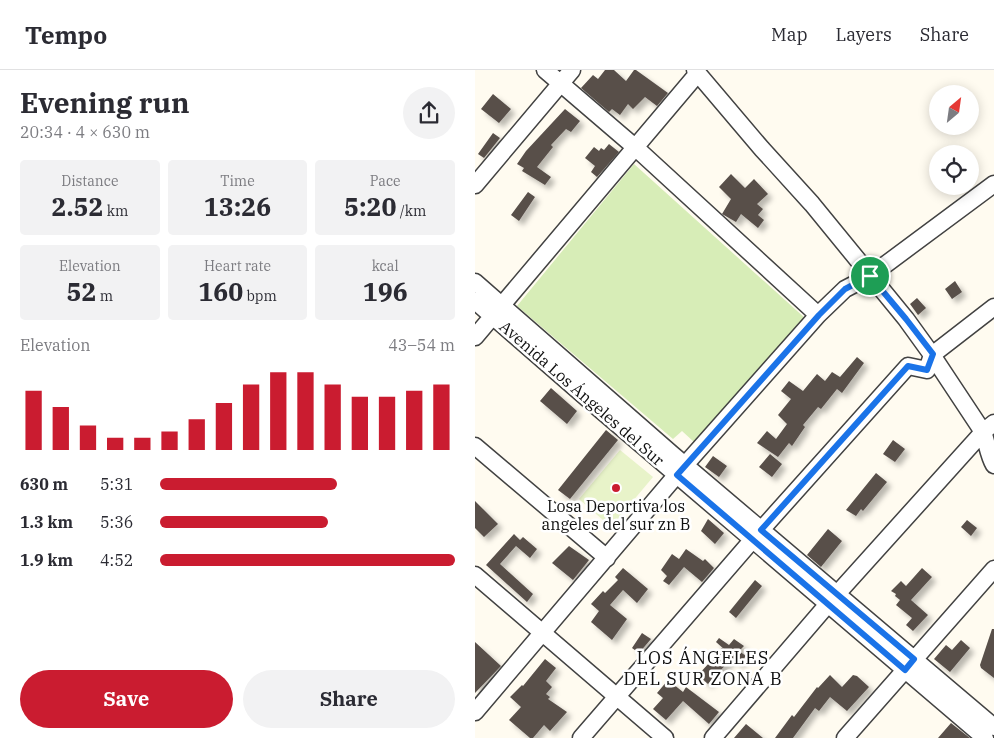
<!DOCTYPE html>
<meta charset="utf-8">
<style>
body{margin:0;font-family:"IBM Plex Serif",serif;background:#f2f2f3;color:#2b2b33;height:100vh;display:flex;flex-direction:column;font-size:19px;white-space:nowrap}
*{box-sizing:border-box;margin:0}
p{font-size:16px;color:#7c7c81}
.icon{flex:none;width:28px;height:28px;fill:none;stroke:currentColor;stroke-width:2;stroke-linecap:round;stroke-linejoin:round}
.map{position:relative;flex:1;overflow:hidden}
.drawer{display:flex;flex-direction:column;background:#fff;width:475px}
.drawer>*{flex:none}
.needle{width:32px;rotate:29deg}
.controls{position:absolute;left:454px;top:15px;display:grid;gap:10px}
.controls a{display:grid;place-items:center;width:50px;height:50px;border-radius:50%;background:#fff;box-shadow:0 2px 12px #0003;font-size:25px}
.pin{position:absolute;display:grid;place-items:center;width:42px;height:42px;color:#fff;margin:-21px;border:2px solid #fff;border-radius:50%;box-shadow:0 1px 5px #0007}
.round{display:grid;place-items:center;flex:none;width:52px;height:52px;border-radius:26px;background:#f2f2f3}
.summary{display:flex;align-items:center;justify-content:space-between;height:85px;padding:0 20px}
h1{font-size:28px;font-weight:700;line-height:38px}
.metrics{display:grid;grid-template-columns:repeat(3,1fr);gap:8px;height:85px;padding:5px 20px}
.metrics div{display:grid;align-content:center;border-radius:5px;background:#f2f2f3;text-align:center}
.metrics b{font-size:25px;font-weight:700}
.metrics small{font-size:14px;font-weight:400}
.metrics p{font-size:14px}
.chart{height:140px;padding:10px 20px}
.chart p{display:flex;justify-content:space-between}
.chart svg{width:100%;height:90px;margin-top:5px;stroke:#ca1c30;stroke-width:6}
.button{display:flex;gap:10px;margin-top:auto;padding:10px 20px}
.button a{flex:1;height:58px;border-radius:30px;background:#ca1c30;color:#fff;font-size:20px;font-weight:700;line-height:58px;text-align:center}
.button a+a{background:#f2f2f3;color:#2b2b33}
ul{padding:0 20px;list-style:none;font-size:16px}
li{display:grid;grid-template-columns:80px 60px 1fr;align-items:center;height:38px}
li i{height:12px;border-radius:6px;background:#ca1c30}
header{display:flex;align-items:center;gap:30px;box-sizing:border-box;height:70px;padding:0 25px;background:#fff;border-bottom:1px solid #e1e1e2}
header strong{font-size:24px}
nav{display:flex;gap:28px;margin-inline-start:auto;font-size:18px}
main{display:flex;flex:1;min-height:0}
.map>svg:first-child{display:block}
</style>
<header>
<strong>Tempo</strong>
<nav><a>Map</a><a>Layers</a><a>Share</a></nav>
</header>
<main>
<section class="drawer">
<div class="summary"><div><h1>Evening run</h1><p>20:34 · 4 × 630 m</p></div><a class="round"><svg class="icon" aria-label="share" viewBox="0 0 24 24"><path d="M12 15V3M7 8l5-5 5 5M5 13v7h14v-7"/></svg></a></div>
<div class="metrics">
<div><p>Distance</p><b>2.52<small> km</small></b></div>
<div><p>Time</p><b>13:26</b></div>
<div><p>Pace</p><b>5:20<small> /km</small></b></div>
</div>
<div class="metrics">
<div><p>Elevation</p><b>52<small> m</small></b></div>
<div><p>Heart rate</p><b>160<small> bpm</small></b></div>
<div><p>kcal</p><b>196</b></div>
</div>
<div class="chart"><p><span>Elevation</span>43–54 m</p>
<svg viewBox="0 0 160 44" preserveAspectRatio="none"><path d="M5 44V15M15 44V23M25 44V32M35 44V38M45 44V38M55 44V35M65 44V29M75 44V21M85 44V12M95 44V6M105 44V6M115 44V12M125 44V18M135 44V18M145 44V15M155 44V12"/></svg>
</div>
<ul>
<li><b>630 m</b>5:31<i style="width:60%"></i></li>
<li><b>1.3 km</b>5:36<i style="width:57%"></i></li>
<li><b>1.9 km</b>4:52<i style="width:100%"></i></li>
</ul>
<div class="button"><a>Save</a><a>Share</a></div>
</section>
<div class="map">
<svg width="519" height="668" viewBox="0 0 519 668">
<defs>
<filter id="shadow"><feDropShadow dx="4.5" dy="4.5" stdDeviation="2.5" flood-color="#0004"/></filter>
</defs>
<rect width="100%" height="100%" fill="#fffbf0"/>
<!-- green -->
<path fill="#d7edb7" d="M159 94 331 249 219 372 207 361 198 369 42 236Z"/>
<!-- pitch -->
<path fill="#e8f3c9" d="M145 380 178 407 136 457 104 429Z"/>
<!-- building -->
<path fill="#584f4a" filter="url(#shadow)" d="M130 0H139L151 11 159 0H161L193 23 182 36 170 27 158 39 153 34 145 45 137 39 134 42 106 18 118 5 123 9Z
M18 24 36 39 24 53 6 39Z
M90 39 105 51 96 62 91 59 76 75 78 77 62 97 76 107 70 115 47 101 49 98 42 94 51 81Z
M18 63 25 68 9 88 3 84Z
M134 74 144 82 122 107 116 102 120 96 110 88 119 77 124 81 126 78 129 80Z
M256 104 270 118 279 109 293 124 282 134 288 139 283 145 289 150 283 158 266 144 261 152 247 144 256 129 244 117Z
M53 122 60 127 44 151 36 145Z
M480 211 487 222 477 229 470 219Z
M442 228 451 238 443 245 435 234Z
M382 287 389 293 367 323 362 319 346 339 343 337 328 355 330 357 317 376 314 373 303 387 282 373 292 361 301 369 312 354 303 345 316 329 306 321 314 311 328 321 342 304 350 311 357 302 365 307Z
M76 318 102 341 92 354 65 331Z
M131 360 143 370 95 429 83 420Z
M418 370 430 379 420 392 408 384Z
M295 384 307 394 297 407 284 397Z
M238 386 252 396 244 407 230 397Z
M401 403 412 412 388 441 386 439 381 446 371 440Z
M0 431 23 454 9 467 0 458Z
M233 449 249 463 240 474 226 461Z
M492 450 502 458 496 466 486 457Z
M353 459 367 471 346 497 332 485Z
M39 464 45 470 48 467 62 479 55 488 41 476 25 494 58 524 52 532 11 495Z
M94 476 114 490 98 510 77 493Z
M211 479 228 491 230 489 239 498 227 512 209 497 194 515 188 511 192 506 186 500 197 484 204 489Z
M148 498 173 519 162 533 148 520 135 535 152 549 137 570 116 552 124 541 116 534 128 521 130 523 143 510 140 507Z
M447 498 457 507 436 530 453 545 438 561 431 555 437 548 421 535 425 530 420 526 421 524 416 521 426 511 431 516Z
M280 510 287 516 261 548 254 542Z
M517 559H519V608L506 598 505 595Z
M167 563 176 569 164 583 157 578Z
M244 568 254 575 259 569 269 576 264 581 271 586 264 594 258 588 256 589 233 614 223 605 235 592 234 590 247 578 250 580 241 572Z
M486 570 495 578 475 602 459 589 471 575 477 580Z
M0 572 26 596 0 623Z
M70 589 81 598 71 611 77 617 71 624 75 627 73 629 92 642 75 661 69 655 58 668H55L34 650 46 637 35 627 47 615 48 616Z
M355 605 367 617 378 605 382 606 394 617 372 641 355 627 344 641 340 638 318 668H300L317 645 319 647 342 617 343 618Z
M193 610 208 622 211 617 244 642 234 654 208 631 191 650 178 639 188 628 182 623Z
M476 653 486 661 495 668H463Z
M271 654 288 668H259Z"/>
<g fill="none" stroke-linecap="round" stroke-linejoin="round">
<!-- minor casing -->
<g stroke="#424242" stroke-width="19">
<path id="minor" d="M70 0 161 78 343 245
M220 0 287 79 337 134 431 249 457 285 508 362C512 372 513 385 519 395
M0 115 97 0
M0 212 198 385 519 657
M0 231 114 330 510 668
M0 267 223 3
M0 376 132 488
M0 505 190 668
M0 642 210 395 343 245 370 219 395 206 519 114
M106 668 286 460 433 296 452 300 457 285 519 237
M238 668 353 534 508 362 519 353
M370 668 519 499"/>
</g>
<!-- minor -->
<use href="#minor" stroke="#fff" stroke-width="16"/>
</g>
<g fill="none" stroke-linecap="round" stroke-linejoin="round">
<!-- route casing -->
<g stroke="#fff" stroke-width="10">
<path id="route" d="M395 206 431 249 458 284 452 300 433 296 286 460 439 589 430 600 202 405 344 245 370 219Z"/>
</g>
<!-- route -->
<use href="#route" stroke="#1a73e8" stroke-width="6"/>
</g>
<!-- markers -->
<circle fill="#ca1c30" stroke="#fff" stroke-width="2" cx="141" cy="418" r="5"/>
<g text-anchor="middle" stroke-width="5" stroke-linejoin="round" paint-order="stroke">
<!-- street labels -->
<g font-size="16" fill="#0f0f0f" stroke="#fff">
<text transform="translate(107 323) rotate(41)" y="6">Avenida Los Ángeles del Sur</text>
</g>
<!-- poi labels -->
<g font-size="16" fill="#0f0f0f" stroke="#fff">
<text x="141" y="442">Losa Deportiva los<tspan x="141" dy="18">angeles del sur zn B</tspan></text>
</g>
<!-- neighbourhood labels -->
<g font-size="18" letter-spacing="1" fill="#0f0f0f" stroke="#fff">
<text x="228" y="594">LOS ÁNGELES<tspan x="228" dy="21">DEL SUR ZONA B</tspan></text>
</g>
</g>
</svg>
<div class="controls">
<a><svg class="needle" viewBox="-14 -14 28 28"><path d="M0-13l5 13h-10z" fill="#e53935"/><path d="M0 13l5-13h-10z" fill="#7c7c81"/></svg></a>
<a><svg class="icon" aria-label="locate" viewBox="0 0 24 24"><circle cx="12" cy="12" r="6"/><path d="M12 2v4M12 18v4M2 12h4M18 12h4"/></svg></a>
</div>
<div class="pin" style="left:395px;top:206px;background:#1e9e55"><svg class="icon" aria-label="arrive" viewBox="0 0 24 24"><path d="M6 21V4h12l-3 4 3 4H6"/></svg></div>
</div>
</main>
